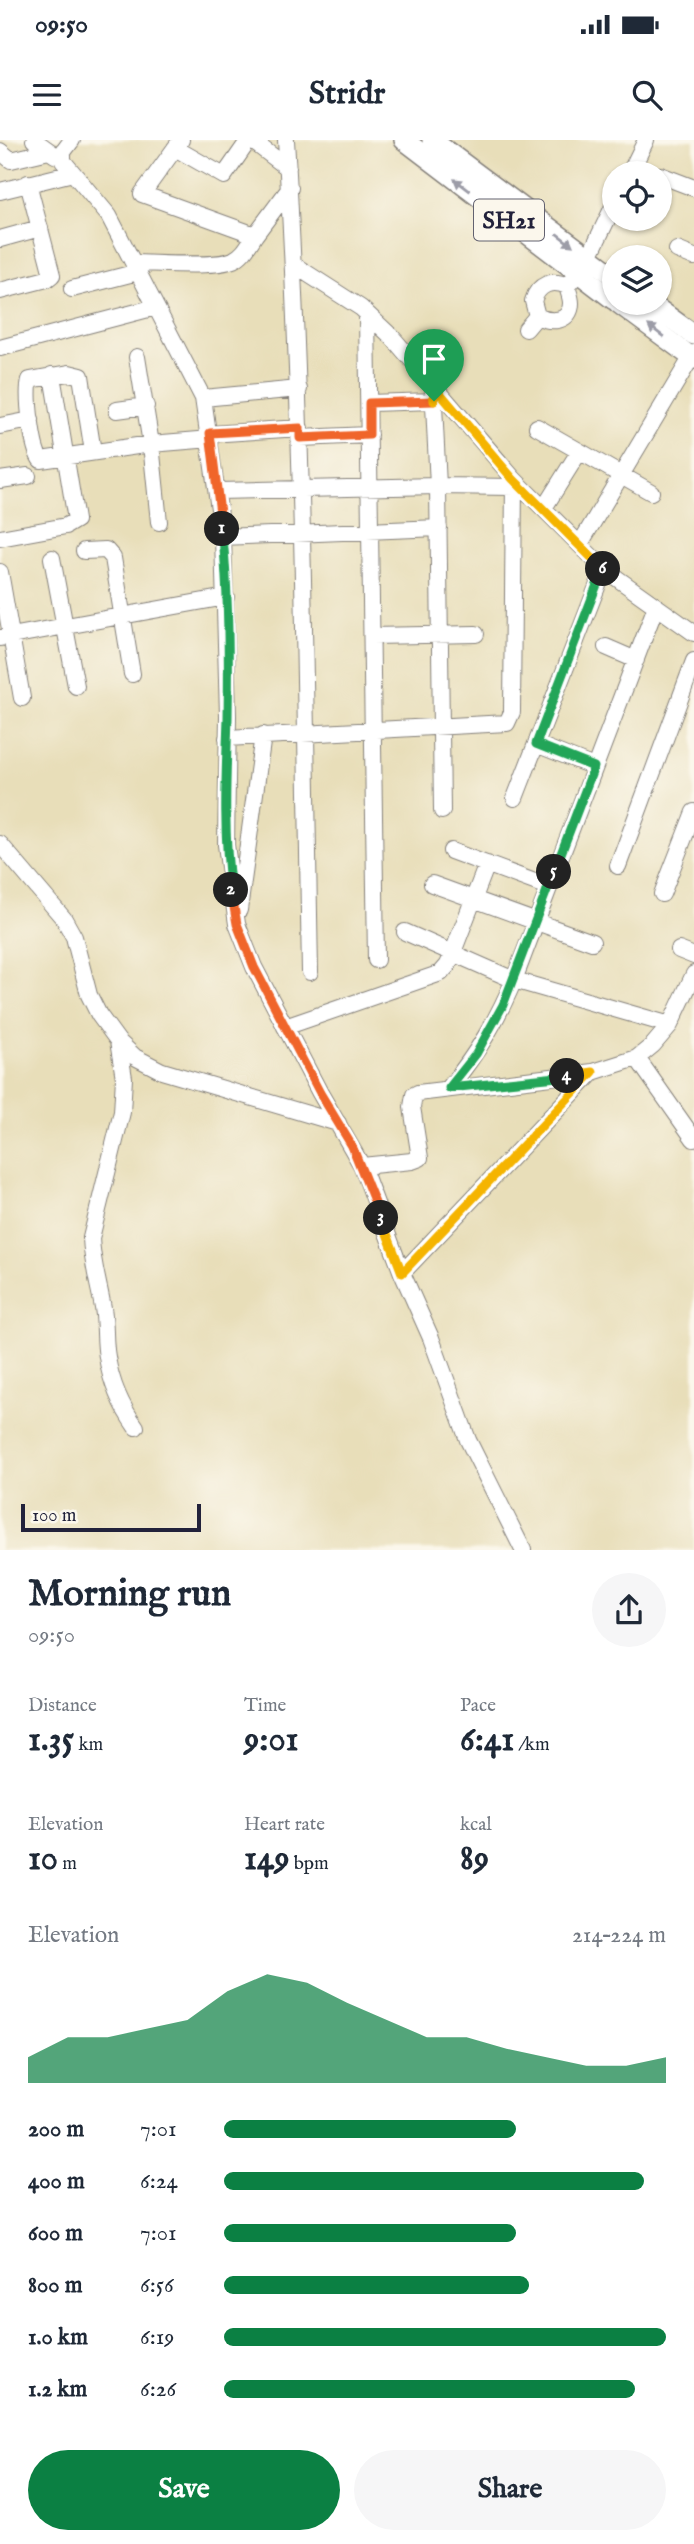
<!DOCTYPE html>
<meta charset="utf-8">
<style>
body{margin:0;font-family:"IM FELL English",serif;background:#f6f6f7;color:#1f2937;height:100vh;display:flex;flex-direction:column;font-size:26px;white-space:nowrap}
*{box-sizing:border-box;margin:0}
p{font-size:23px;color:#747a83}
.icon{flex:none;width:38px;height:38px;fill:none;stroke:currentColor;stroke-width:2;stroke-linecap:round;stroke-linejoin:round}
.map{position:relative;height:1410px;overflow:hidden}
.side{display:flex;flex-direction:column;background:#fff;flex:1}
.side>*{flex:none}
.controls{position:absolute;left:602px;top:21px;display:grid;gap:14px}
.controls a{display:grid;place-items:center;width:70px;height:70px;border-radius:50%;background:#fff;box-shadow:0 2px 5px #0004;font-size:35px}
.scale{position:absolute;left:21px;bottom:18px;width:180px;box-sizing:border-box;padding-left:7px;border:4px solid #22223b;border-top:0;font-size:19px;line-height:24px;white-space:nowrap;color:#22223b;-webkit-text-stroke:5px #fbf7ec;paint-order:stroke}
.pin{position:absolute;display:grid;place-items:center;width:60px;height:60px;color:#fff;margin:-72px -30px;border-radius:50% 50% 50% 0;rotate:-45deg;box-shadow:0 0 7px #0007}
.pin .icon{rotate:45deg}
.km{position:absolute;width:35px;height:35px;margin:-18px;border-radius:50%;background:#222;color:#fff;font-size:19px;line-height:35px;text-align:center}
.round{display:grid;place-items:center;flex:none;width:74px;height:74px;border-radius:37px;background:#f6f6f7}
.summary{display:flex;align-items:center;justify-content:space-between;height:119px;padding:0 28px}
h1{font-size:38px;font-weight:700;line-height:52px}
.stats{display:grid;grid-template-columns:repeat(3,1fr);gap:10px;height:119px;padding:7px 28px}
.stats div{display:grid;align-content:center}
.stats b{font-size:35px;font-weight:700}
.stats small{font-size:19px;font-weight:400}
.stats p{font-size:19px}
.chart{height:196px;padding:14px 28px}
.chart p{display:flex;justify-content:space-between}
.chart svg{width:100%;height:126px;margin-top:7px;fill:#0b8043;opacity:.7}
.primary-button{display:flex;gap:14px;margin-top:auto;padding:14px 28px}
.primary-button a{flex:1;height:80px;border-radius:42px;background:#0b8043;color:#fff;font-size:28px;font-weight:700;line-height:80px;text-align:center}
.primary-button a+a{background:#f6f6f7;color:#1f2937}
ul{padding:0 28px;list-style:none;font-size:23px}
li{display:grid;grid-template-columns:112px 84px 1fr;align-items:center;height:52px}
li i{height:18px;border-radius:9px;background:#0b8043}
.status{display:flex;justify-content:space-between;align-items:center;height:49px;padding:0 35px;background:#fff;direction:ltr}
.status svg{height:19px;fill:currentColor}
header{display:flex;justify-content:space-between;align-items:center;height:91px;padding:0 28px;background:#fff;font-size:32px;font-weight:700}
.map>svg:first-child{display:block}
</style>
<div class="status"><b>09:50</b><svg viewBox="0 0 49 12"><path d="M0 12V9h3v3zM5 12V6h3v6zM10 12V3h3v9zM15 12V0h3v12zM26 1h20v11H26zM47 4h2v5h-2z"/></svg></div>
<header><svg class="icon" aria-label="menu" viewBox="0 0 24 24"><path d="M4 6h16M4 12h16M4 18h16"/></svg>Stridr<svg class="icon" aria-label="search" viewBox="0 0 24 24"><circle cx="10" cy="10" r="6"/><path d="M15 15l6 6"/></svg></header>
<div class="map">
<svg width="694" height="1410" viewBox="0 0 694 1410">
<rect width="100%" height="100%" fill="#fbf7ec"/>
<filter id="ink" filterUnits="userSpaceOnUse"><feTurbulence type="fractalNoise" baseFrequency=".0143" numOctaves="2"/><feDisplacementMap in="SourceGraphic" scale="14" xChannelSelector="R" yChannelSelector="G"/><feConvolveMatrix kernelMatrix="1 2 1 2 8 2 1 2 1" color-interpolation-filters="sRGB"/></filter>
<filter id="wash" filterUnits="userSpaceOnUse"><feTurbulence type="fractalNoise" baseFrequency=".00686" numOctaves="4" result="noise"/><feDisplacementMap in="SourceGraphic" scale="28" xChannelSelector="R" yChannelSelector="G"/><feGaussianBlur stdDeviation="1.57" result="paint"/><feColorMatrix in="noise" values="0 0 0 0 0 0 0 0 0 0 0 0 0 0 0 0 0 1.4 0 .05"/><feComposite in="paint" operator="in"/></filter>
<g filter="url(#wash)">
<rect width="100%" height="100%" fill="#e8deb9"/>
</g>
<g filter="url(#ink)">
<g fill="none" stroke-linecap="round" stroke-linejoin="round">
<!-- minor casing -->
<g stroke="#85807a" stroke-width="18">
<path id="minor" d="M34 0 55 15
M72 0 63 12V21L109 76 203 258 223 397 228 576 226 705 237 784 254 827 320 953 362 1026 402 1133 431 1198 468 1300 523 1410
M181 0 142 54 255 95 290 48
M251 0 288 28
M286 0C303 277 305 554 310 832
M175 8 224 36 249 0
M0 11 11 20 49 11
M630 33 646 0
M660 35 694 48
M0 51 73 33
M0 99 40 88
M677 110 694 117
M589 117 614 65
M133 123C156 123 214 128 233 120 244 115 249 104 255 95
M294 125 361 168 392 197 514 339 604 429 694 493
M72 149 138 132
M0 151 47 139 52 135 28 43
M367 174 376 820
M537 176C550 183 571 183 571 163 571 157 568 151 567 146L578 133
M526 189 537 176 533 161C538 144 552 139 567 146
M0 208 156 167
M137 217 151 304 159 382
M433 245 438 346 442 671
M203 258 299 249
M369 263 434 261
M117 270 146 266
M0 286 31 280
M537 287 651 352
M210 294 300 288
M300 298 369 295
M93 312 81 236 69 233 30 240C26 254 32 309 41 320L151 304 211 299
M0 340 28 336
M218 351 438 346 514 347
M544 368 579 312
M223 397 439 388
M0 398 66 386 76 380 52 235
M580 404 694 213
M84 411 106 410 113 418 132 534
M52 418 76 546
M0 432 22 558
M372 496 476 494
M0 498 226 457
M606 507 636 520
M227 598 507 583 512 572 514 339
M536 604 594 627
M515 658 604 429
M0 704 64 779 74 797 89 855 99 875 118 901 135 917 162 931 338 983
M451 711 548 747
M618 726 694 521
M432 744 592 802
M662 754 694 672
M239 770 263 595
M405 792 514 840 670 885
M679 810 694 816
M285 887 441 833 448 825 487 724
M118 901 124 938 122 972 91 1098C92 1123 99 1145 103 1168 106 1185 104 1201 107 1217 111 1243 121 1266 136 1287
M637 918 694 999
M449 948C478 912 496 882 514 840L656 466
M362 1026 412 1021 420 1018 412 967 414 955 418 953 593 932 637 918 653 905 670 885 694 834
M402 1133 593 932"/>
</g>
<!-- major casing -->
<g stroke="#85807a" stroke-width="22">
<path id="major" d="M404 0 614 160
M432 0 614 136
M618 163 694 219
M650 163 694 195"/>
</g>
<!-- minor -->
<use href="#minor" stroke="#fff" stroke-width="16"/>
<!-- major -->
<use href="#major" stroke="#fff" stroke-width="19"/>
</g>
<!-- one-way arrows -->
<defs><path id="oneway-solid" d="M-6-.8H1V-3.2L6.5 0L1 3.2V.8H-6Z" transform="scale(1.75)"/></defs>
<g fill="#9c9ca7">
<use href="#oneway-solid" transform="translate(462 45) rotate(-143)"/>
<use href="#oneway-solid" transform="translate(565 100) rotate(37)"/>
<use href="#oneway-solid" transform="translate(656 191) rotate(-143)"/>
</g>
</g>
<g fill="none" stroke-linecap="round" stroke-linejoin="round" filter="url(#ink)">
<!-- split-1 casing -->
<g stroke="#fff" stroke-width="14">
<path id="split-1" d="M222 389 210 293 300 288V298L369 295V263L434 261"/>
</g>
<!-- split-2 casing -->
<g stroke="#fff" stroke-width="14">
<path id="split-2" d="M222 389C229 450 229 516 228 578 226 635 223 693 231 750"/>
</g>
<!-- split-3 casing -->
<g stroke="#fff" stroke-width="14">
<path id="split-3" d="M231 750 237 784 254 827 320 953 352 1006 381 1078"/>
</g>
<!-- split-4 casing -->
<g stroke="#fff" stroke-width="14">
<path id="split-4" d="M381 1078 402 1133 593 932 567 936"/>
</g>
<!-- split-5 casing -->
<g stroke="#fff" stroke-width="14">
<path id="split-5" d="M554 732 503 865 476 914 449 948 567 936"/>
</g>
<!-- split-6 casing -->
<g stroke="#fff" stroke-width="14">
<path id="split-6" d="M554 732 594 627 536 604 603 429"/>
</g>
<!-- split-7 casing -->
<g stroke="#fff" stroke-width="14">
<path id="split-7" d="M434 261 433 245 513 339 603 429"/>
</g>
<!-- split-1 -->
<use href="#split-1" stroke="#f0652b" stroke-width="9"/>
<!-- split-2 -->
<use href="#split-2" stroke="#22a559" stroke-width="9"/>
<!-- split-3 -->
<use href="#split-3" stroke="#f0652b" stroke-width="9"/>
<!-- split-4 -->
<use href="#split-4" stroke="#f5b400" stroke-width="9"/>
<!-- split-5 -->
<use href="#split-5" stroke="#22a559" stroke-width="9"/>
<!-- split-6 -->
<use href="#split-6" stroke="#22a559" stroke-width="9"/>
<!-- split-7 -->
<use href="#split-7" stroke="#f5b400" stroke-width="9"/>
</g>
<g text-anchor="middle" stroke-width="6" stroke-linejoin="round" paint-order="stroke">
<!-- shield labels -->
<rect fill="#fbf7ec" stroke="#636270" stroke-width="2" x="474" y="59.5" width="70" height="41" rx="5"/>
<g font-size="24" font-weight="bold" fill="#22223b">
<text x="509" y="88">SH21</text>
</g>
</g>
</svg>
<div class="controls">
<a><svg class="icon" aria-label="locate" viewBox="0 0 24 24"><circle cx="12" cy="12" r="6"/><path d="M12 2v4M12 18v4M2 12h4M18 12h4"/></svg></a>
<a><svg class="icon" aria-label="layers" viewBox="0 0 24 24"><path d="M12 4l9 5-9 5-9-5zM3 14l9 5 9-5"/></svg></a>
</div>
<div class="scale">100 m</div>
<div class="pin" style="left:434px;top:261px;background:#1e9e55"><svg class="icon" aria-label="arrive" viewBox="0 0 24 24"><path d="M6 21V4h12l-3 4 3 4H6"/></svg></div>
<b class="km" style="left:222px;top:389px">1</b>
<b class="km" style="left:231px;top:750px">2</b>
<b class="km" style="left:381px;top:1078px">3</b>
<b class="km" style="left:567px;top:936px">4</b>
<b class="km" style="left:554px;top:732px">5</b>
<b class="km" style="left:603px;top:429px">6</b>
</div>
<section class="side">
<div class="summary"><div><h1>Morning run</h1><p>09:50</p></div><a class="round"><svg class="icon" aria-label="share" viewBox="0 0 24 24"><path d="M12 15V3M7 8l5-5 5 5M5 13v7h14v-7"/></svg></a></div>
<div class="stats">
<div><p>Distance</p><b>1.35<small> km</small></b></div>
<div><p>Time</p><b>9:01</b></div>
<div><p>Pace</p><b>6:41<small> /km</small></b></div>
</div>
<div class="stats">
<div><p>Elevation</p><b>10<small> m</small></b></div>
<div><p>Heart rate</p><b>149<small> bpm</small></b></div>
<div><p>kcal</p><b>89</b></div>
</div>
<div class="chart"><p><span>Elevation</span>214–224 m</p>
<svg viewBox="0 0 160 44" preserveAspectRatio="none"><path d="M0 44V35L10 28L20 28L30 25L40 22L50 12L60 6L70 9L80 16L90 22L100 28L110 28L120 32L130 35L140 38L150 38L160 35V44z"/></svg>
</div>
<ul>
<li><b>200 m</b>7:01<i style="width:66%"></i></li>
<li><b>400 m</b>6:24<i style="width:95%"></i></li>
<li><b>600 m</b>7:01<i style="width:66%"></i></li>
<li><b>800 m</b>6:56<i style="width:69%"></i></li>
<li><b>1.0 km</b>6:19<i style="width:100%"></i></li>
<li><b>1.2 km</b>6:26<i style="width:93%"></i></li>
</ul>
<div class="primary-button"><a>Save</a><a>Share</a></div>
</section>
